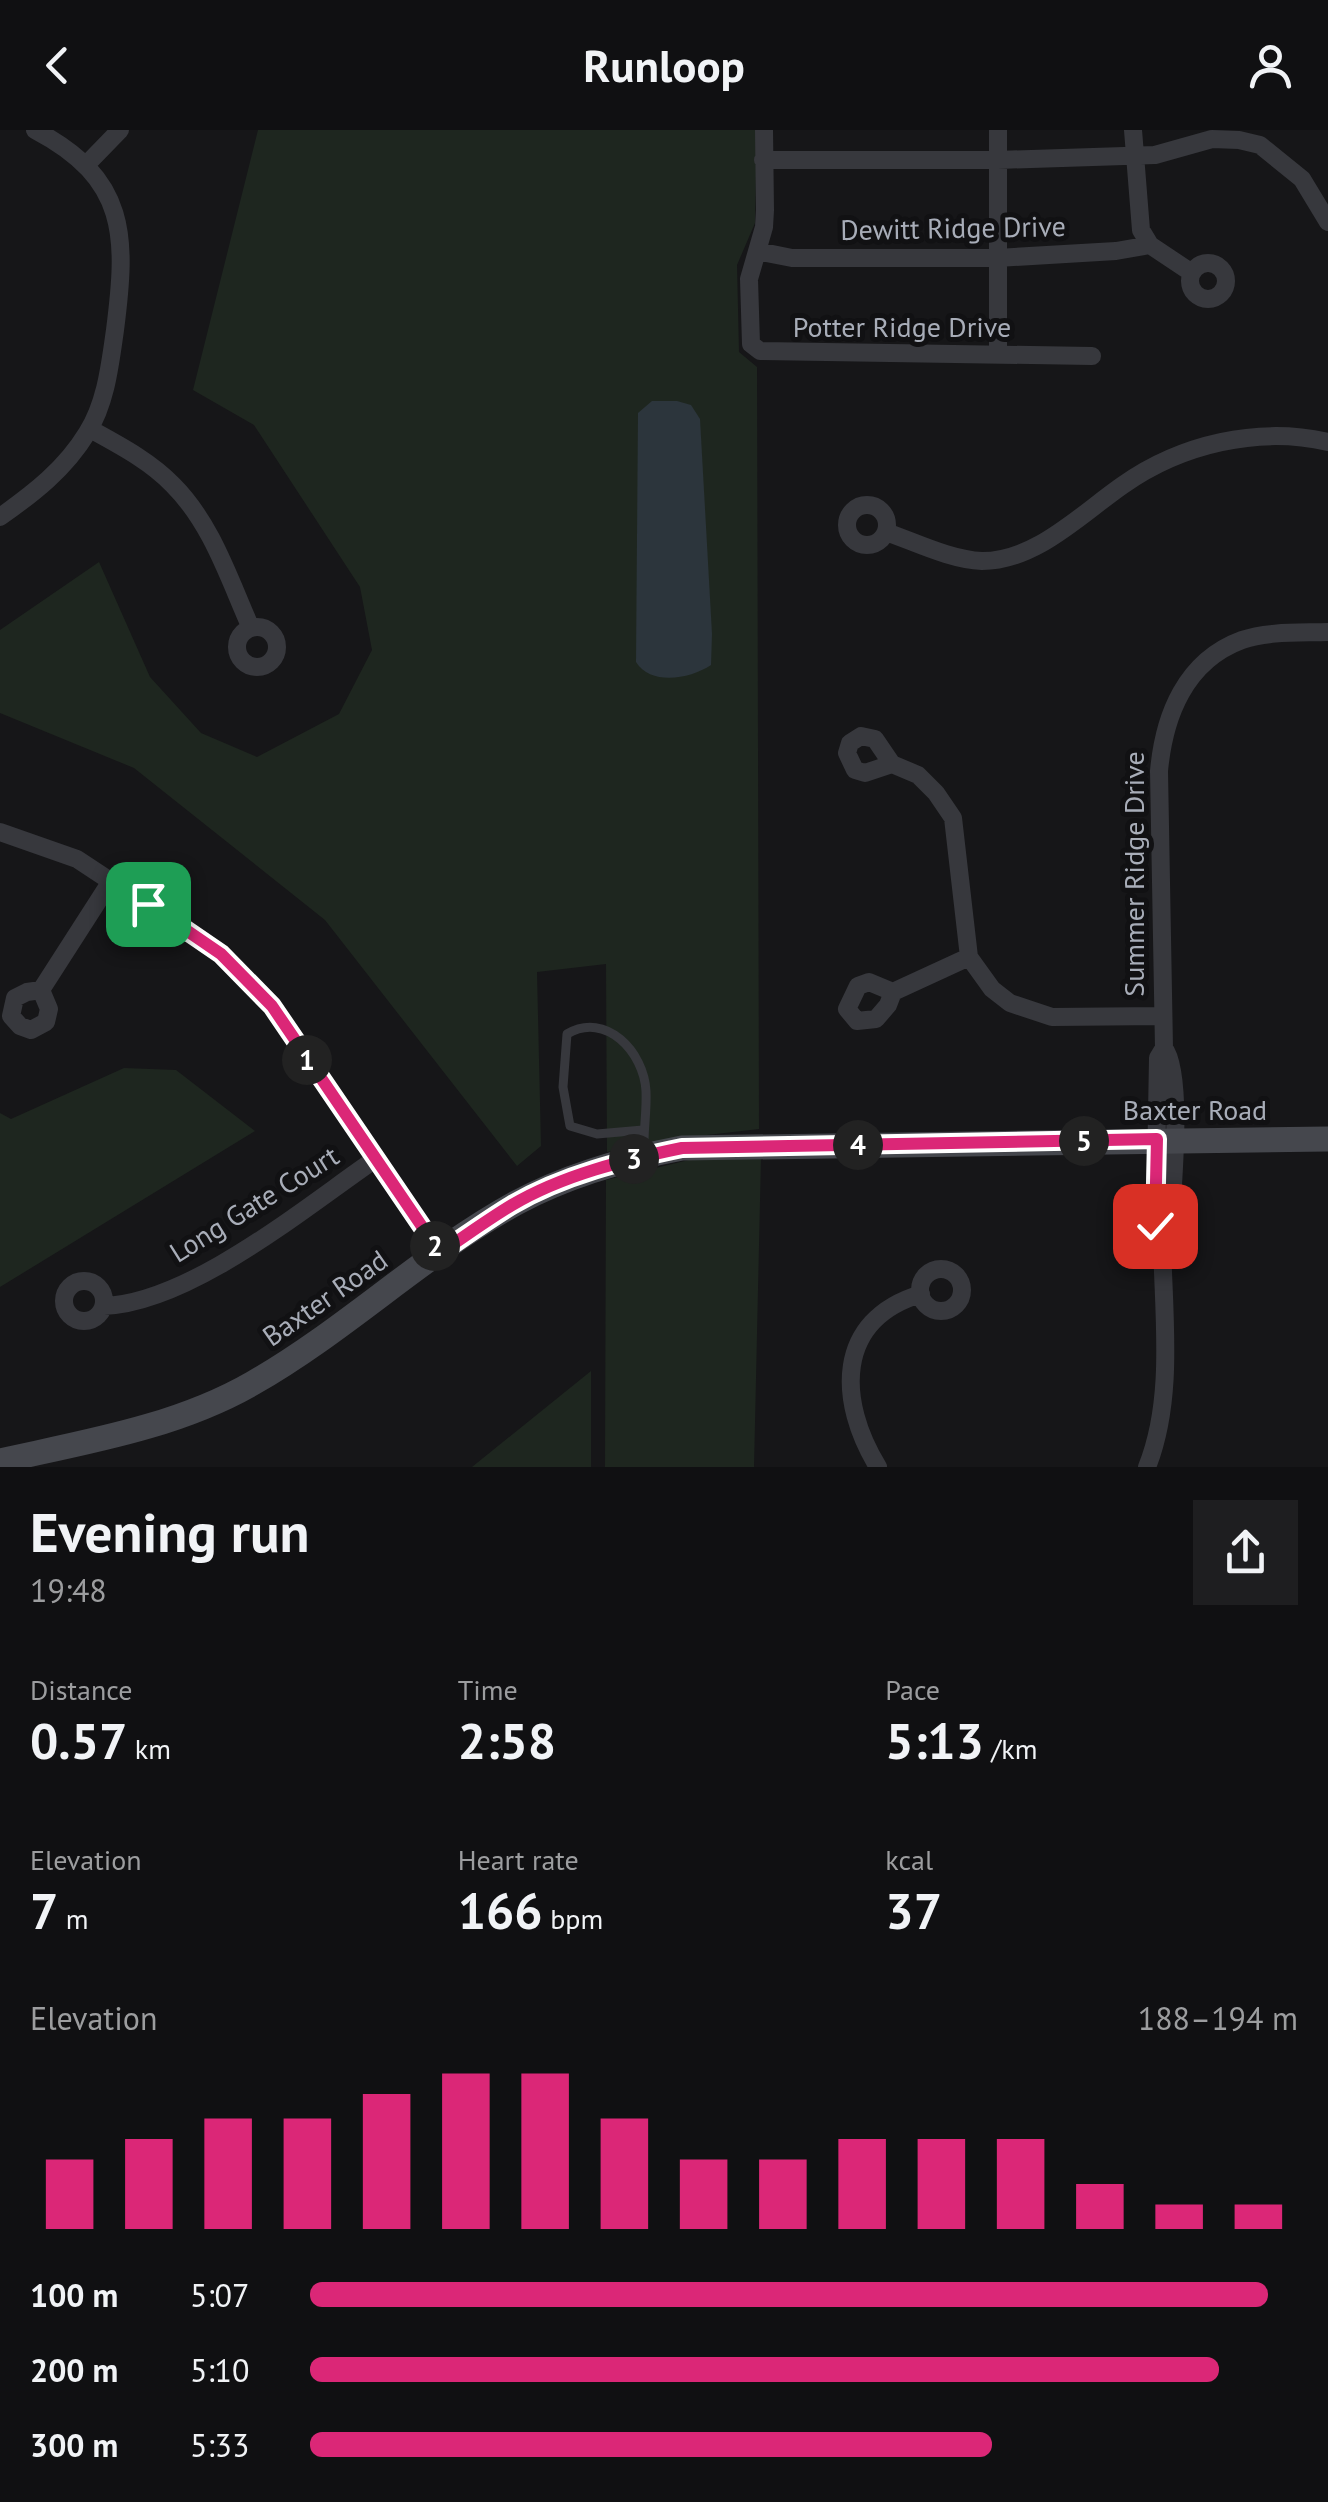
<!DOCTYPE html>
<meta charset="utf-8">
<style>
body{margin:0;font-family:"PT Sans",sans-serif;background:#1e1e20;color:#f1f3f6;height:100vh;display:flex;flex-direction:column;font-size:38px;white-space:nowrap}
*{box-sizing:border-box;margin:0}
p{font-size:32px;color:#9c9d9f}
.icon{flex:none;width:55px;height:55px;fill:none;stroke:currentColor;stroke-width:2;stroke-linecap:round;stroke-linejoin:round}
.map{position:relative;height:1337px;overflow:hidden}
.side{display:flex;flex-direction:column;background:#101012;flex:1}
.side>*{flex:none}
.pin{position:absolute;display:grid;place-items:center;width:85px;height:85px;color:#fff;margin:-42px;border-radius:20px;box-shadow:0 5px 15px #0006}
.km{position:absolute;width:50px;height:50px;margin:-25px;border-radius:50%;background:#222;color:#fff;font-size:28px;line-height:50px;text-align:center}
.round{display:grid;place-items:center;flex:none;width:105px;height:105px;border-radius:0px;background:#1e1e20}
.head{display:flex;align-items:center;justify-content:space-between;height:170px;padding:0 30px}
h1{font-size:55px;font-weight:800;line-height:75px}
.figures{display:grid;grid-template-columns:repeat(3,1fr);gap:15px;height:170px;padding:10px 30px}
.figures div{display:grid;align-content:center}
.figures b{font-size:50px;font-weight:800}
.figures small{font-size:28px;font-weight:400}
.figures p{font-size:28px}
.chart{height:280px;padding:20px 30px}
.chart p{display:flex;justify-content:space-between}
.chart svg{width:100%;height:180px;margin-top:10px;stroke:#db2777;stroke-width:6}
ul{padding:0 30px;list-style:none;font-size:32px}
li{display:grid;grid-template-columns:160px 120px 1fr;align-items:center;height:75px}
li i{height:25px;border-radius:12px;background:#db2777}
header{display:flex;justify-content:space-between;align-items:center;height:130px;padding:0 30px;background:#101012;font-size:45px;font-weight:800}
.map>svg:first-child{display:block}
</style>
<header><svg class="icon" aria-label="back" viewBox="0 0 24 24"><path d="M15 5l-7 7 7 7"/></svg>Runloop<svg class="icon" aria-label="person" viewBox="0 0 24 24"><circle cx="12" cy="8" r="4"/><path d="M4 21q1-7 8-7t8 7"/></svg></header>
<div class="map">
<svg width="1328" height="1337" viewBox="0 0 1328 1337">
<rect width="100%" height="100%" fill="#161618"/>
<!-- green -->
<path fill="#1e261f" d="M258 0H757L755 93 737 135 739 222 757 237 759 999 681 1008 607 1022 606 834 537 842 541 1016 517 1036 325 790 134 638 0 583V500L99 432 150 547 201 603 257 627 339 584 372 520 360 457 254 295 193 260Z
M124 938 176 940 255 1001 0 1157V983L11 989Z
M761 1027 754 1337H605L606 1050 697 1028Z
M591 1241V1337H472Z"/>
<!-- water -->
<path fill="#2c353c" d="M652 271H677L691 275 700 289 712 504 711 535C690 549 651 556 636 532L638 283Z"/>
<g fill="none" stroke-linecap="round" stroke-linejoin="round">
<!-- service -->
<path stroke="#37383d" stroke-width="9" d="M643 1000 597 1004 570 996 563 957 567 904C606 881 644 922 646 961 647 982 643 1002 644 1023"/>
<!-- minor -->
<path stroke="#37383d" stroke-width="18" d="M764 0 765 80 764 97 749 149 751 214 760 221 1092 226
M998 0V225
M1133 0 1141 100 1150 115 1192 143
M763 30H998L1155 25 1212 9 1239 10 1260 15 1302 49 1328 92
M87 34 120 0
M757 121 792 128H997L1116 121 1150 115
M1190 151a18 18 0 1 1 36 0a18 18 0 1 1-36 0Z
M90 299C119 315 150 331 173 355 212 394 229 449 251 498
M847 395a20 20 0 1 1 40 0a20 20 0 1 1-40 0Z
M0 387C34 363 65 339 87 303 106 273 110 235 115 200 127 106 128 49 35 0
M886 402C915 412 951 430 982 431 1036 431 1081 384 1123 355 1181 314 1258 296 1328 312
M237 517a20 20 0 1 1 40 0a20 20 0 1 1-40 0Z
M892 634 865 643 855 640 847 623 850 613 861 606 875 609 892 634 918 645 936 663 953 688 969 827 992 859 1010 873 1052 887 1162 886
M0 702 77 729 221 824 272 876 440 1123
M41 860 111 751
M41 860 49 879 46 892 31 900 20 896 11 886 15 868 27 862Z
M893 862 888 875 876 889 857 891 847 879 858 856 869 852 893 862 969 827
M1162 1109 1170 1100C1172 1064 1184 943 1164 918
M920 1160a21 21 0 1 1 42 0a21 21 0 1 1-42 0Z
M64 1171a20 20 0 1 1 40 0a20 20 0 1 1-40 0Z
M104 1176C190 1173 304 1078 374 1030
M878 1337C838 1272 834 1190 921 1164
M1147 1337C1175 1267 1163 1183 1162 1109L1155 1097 1158 928 1164 918 1159 641C1164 586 1185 531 1242 510 1268 501 1301 503 1328 502"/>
<!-- secondary -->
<path stroke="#45474d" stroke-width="25" d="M0 1331C85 1312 177 1297 253 1253 346 1200 423 1124 516 1073 568 1045 624 1029 682 1018L1328 1009"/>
</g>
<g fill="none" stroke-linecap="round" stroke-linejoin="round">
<!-- route casing -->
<g stroke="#fff" stroke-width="20">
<path id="route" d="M148 774 221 824 272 876 440 1123C464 1107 487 1090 512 1075 563 1045 624 1030 682 1018L1157 1009 1155 1096"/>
</g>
<!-- route -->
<use href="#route" stroke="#db2777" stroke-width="12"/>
</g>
<g text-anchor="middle" stroke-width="10" stroke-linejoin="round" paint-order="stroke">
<!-- street labels -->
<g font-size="28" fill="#a8adb8" stroke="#111113">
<text transform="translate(953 98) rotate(-1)" y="10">Dewitt Ridge Drive</text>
<text x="902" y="207">Potter Ridge Drive</text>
<text transform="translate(1134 744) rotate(-90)" y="10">Summer Ridge Drive</text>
<text x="1195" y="990">Baxter Road</text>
<text transform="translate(254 1074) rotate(-32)" y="10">Long Gate Court</text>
<text transform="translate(325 1168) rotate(-35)" y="10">Baxter Road</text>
</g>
</g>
</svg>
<div class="pin" style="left:148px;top:774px;background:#1e9e55"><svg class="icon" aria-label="arrive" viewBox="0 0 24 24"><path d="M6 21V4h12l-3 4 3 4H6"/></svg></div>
<div class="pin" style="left:1155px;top:1096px;background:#d93025"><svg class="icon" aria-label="check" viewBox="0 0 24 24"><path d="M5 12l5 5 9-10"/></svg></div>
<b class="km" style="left:307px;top:930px">1</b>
<b class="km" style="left:435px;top:1116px">2</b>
<b class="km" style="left:634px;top:1029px">3</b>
<b class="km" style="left:858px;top:1015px">4</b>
<b class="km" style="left:1084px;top:1011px">5</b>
</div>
<section class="side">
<div class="head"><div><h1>Evening run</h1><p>19:48</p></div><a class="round"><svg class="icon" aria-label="share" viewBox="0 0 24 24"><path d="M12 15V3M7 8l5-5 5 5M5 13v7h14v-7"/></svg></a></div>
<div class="figures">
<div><p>Distance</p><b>0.57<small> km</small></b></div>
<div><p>Time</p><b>2:58</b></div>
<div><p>Pace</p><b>5:13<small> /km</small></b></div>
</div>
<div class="figures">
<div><p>Elevation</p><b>7<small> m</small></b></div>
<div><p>Heart rate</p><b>166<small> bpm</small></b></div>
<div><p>kcal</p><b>37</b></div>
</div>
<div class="chart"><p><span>Elevation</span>188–194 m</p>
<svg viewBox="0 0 160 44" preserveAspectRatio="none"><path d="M5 44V27M15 44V22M25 44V17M35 44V17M45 44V11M55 44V6M65 44V6M75 44V17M85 44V27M95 44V27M105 44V22M115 44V22M125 44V22M135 44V33M145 44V38M155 44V38"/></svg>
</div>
<ul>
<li><b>100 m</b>5:07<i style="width:97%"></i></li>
<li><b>200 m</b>5:10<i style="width:92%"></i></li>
<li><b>300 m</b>5:33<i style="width:69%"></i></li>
</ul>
</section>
